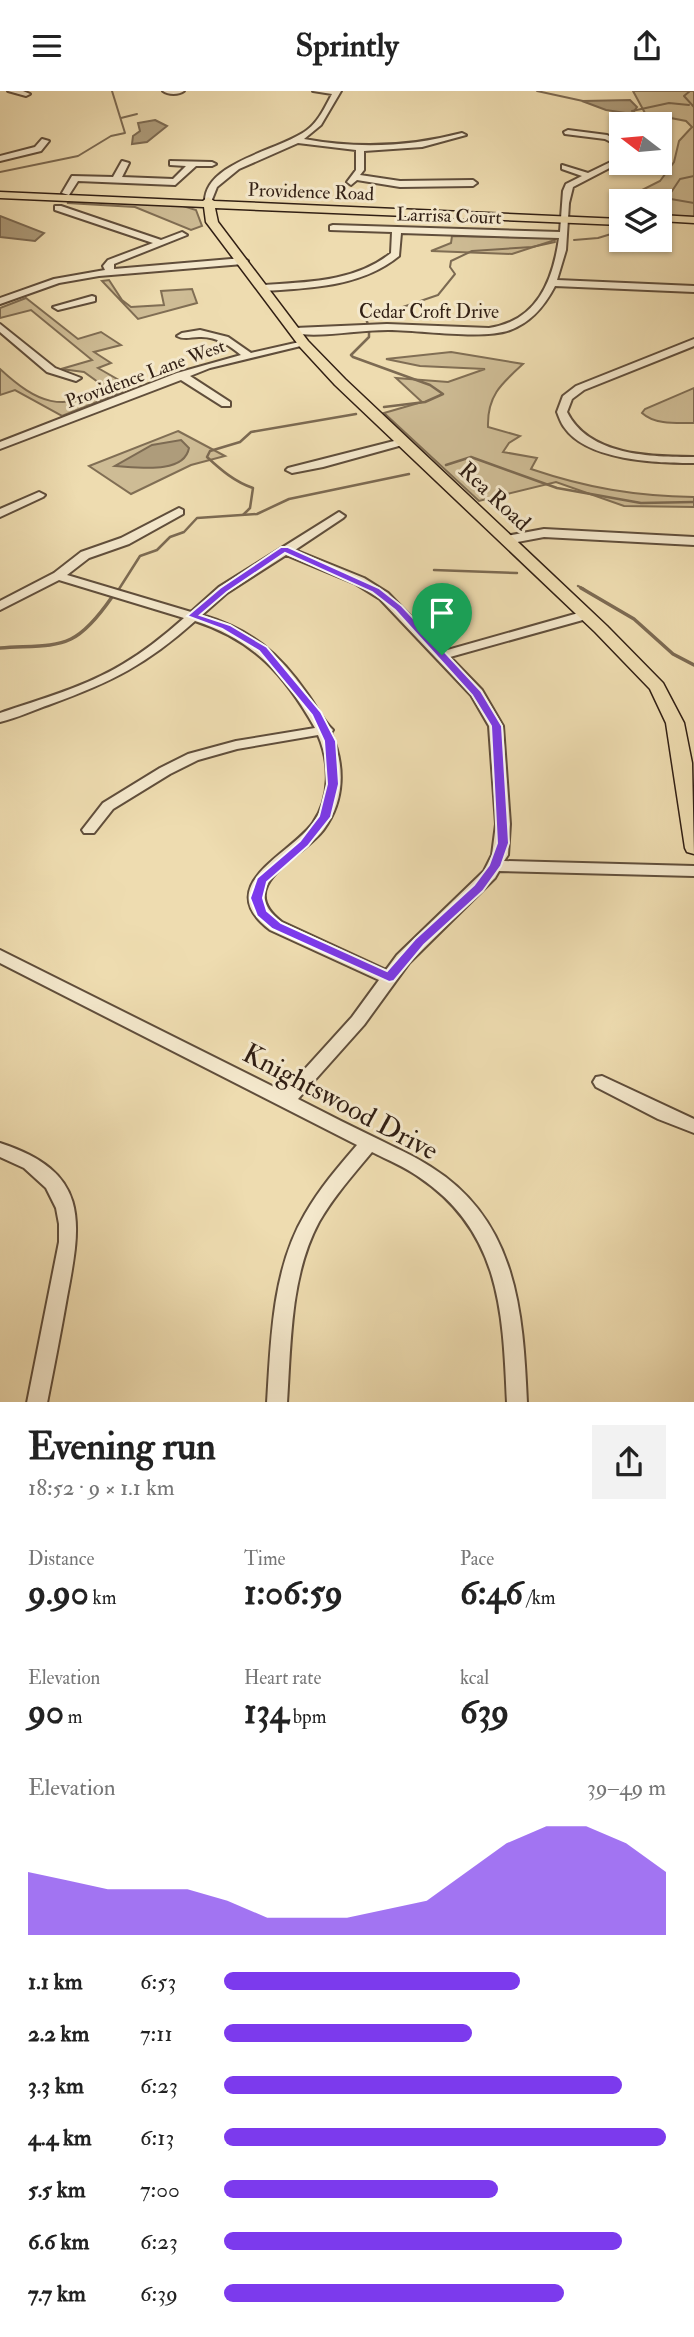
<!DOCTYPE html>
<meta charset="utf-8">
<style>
body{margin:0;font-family:"IM FELL Double Pica",serif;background:#f2f2f2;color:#222;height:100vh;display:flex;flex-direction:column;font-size:26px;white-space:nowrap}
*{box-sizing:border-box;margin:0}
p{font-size:23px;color:#767676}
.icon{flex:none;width:38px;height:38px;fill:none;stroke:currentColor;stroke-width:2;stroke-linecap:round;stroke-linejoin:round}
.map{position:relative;height:1311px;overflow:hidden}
.panel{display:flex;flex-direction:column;background:#fff;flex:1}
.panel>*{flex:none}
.needle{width:46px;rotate:286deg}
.controls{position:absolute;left:609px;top:21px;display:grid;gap:14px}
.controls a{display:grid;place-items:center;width:63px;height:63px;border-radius:0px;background:#fff;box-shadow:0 2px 5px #0004;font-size:35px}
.pin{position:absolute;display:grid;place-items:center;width:60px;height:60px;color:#fff;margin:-72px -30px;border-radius:50% 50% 50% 0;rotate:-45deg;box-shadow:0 0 7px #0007}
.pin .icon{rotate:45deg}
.round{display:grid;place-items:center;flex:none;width:74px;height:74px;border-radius:0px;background:#f2f2f2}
.headline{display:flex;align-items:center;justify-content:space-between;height:119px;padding:0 28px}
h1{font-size:38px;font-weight:800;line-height:52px}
.figures{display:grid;grid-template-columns:repeat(3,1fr);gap:10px;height:119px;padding:7px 28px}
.figures div{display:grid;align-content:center}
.figures b{font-size:35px;font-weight:800}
.figures small{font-size:19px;font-weight:400}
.figures p{font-size:19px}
.chart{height:196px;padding:14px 28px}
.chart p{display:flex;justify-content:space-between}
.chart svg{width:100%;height:126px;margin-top:7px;fill:#7c3aed;opacity:.7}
ul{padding:0 28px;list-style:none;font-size:23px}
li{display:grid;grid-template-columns:112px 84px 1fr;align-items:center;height:52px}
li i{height:18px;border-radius:9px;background:#7c3aed}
header{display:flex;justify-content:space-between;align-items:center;height:91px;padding:0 28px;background:#fff;font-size:32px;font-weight:800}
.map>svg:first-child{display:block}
</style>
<header><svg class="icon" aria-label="menu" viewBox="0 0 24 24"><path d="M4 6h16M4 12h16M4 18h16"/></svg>Sprintly<svg class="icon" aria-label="share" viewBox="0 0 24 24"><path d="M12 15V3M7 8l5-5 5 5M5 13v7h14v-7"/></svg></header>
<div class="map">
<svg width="694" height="1312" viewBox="0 0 694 1312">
<rect width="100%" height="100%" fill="#eedcb0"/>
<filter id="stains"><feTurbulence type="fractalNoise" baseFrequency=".00286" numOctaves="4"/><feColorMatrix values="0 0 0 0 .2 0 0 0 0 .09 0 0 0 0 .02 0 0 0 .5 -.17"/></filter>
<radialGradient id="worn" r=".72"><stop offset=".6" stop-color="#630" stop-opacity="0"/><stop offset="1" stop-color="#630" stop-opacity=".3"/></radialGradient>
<!-- green -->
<path fill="#cebc95" stroke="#806e54" stroke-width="2" d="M633 0H694V126L660 124V110H633L638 101 660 90 674 71 679 50 692 36 686 30 645 22Z
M74 110 183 115 196 119 202 135 191 139 135 116 67 112Z
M452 145 554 147 555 149 512 163 431 160 451 152Z
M109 189 122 209 131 216 164 214 161 200 192 198 197 212 138 228 102 190Z
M26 207 78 248 101 241 121 254 94 261 111 272 98 277 124 292 126 295 122 301 62 325 15 299 0 304V278C38 313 61 321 109 299L84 281 61 278 92 269 31 219 0 227V217Z
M451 261 523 273C501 293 487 305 488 336L520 345 509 352 503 361 537 367 531 378C587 397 635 405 694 406V416L624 415 556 391 479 410 384 322 422 311 396 287 448 291 485 278 420 275 386 268Z
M694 297V332C677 332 655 334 642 322L645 318Z
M178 340 225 365 191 374 131 403 89 375Z"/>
<!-- water -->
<path fill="#ae9c7b" stroke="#7c6a52" stroke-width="2" d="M630 9 637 16 632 23 606 19 582 10Z
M155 29 167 35 147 51 132 53 133 45 140 40 138 32Z
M0 125 44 142 35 150 0 146Z
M181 349 189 357C184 384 136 376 115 375L152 354Z"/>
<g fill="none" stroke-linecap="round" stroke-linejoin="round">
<!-- stream-far2 -->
<path stroke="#7c6a52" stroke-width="2" d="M537 0 583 10
M690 0 684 5 694 16
M632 20 669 12 689 14
M121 27 137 23
M0 81 78 65 111 45 125 42 112 0
M665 107 694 112
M660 118 680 88 694 85
M574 149 598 147 621 140
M394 219 438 204 455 183 450 176 451 170 472 160 532 156 555 151"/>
<!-- stream-far1 -->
<path stroke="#7c6a52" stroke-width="2.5" d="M368 234 366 227 370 224 402 217
M369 239V246L351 264 353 266 430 294 443 303 425 311 384 316
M446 374 471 366 557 397 641 412 694 411
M243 424 250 417 253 397C235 391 221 379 207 366L210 360 240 351 251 341 356 323
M434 479 517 482
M578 495 584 498
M119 498 140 465 157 459 170 446 184 441 197 427 257 423 289 408 409 383"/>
<!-- stream -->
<path stroke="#7c6a52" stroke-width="3.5" d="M581 497 634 528 673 563 694 574
M0 557C61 553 74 561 112 506"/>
<!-- minor casing -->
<g stroke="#604e3b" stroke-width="4">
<path id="minor" d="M8 0H23L30 3 26 5Z
M163 0H184C179 4 168 4 163 0Z
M313 0H341L321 34 304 48C358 58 409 56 462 42L466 44 422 56 364 60V79L360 84 400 90 473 89 477 92 473 95 400 96 357 89 351 94 347 91 356 79V59L298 52 239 78 217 96 211 111H205C204 71 281 59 307 39 319 30 325 16 332 3Z
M568 39 607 44 621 51V56L605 48 565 43 564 41Z
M42 48 49 50 41 60 0 70V65L35 56Z
M621 66V71L573 96 569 112 566 159 557 189 694 195V201L555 195C545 214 532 231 510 239 483 249 420 239 388 239 356 239 322 247 291 242L290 240 295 237 387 233 489 237C537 230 553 190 559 147L401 142 399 165C361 196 310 197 263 200L258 197 263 194C307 191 355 191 391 162L392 141 330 139V135L333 134 560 141 563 100 566 93 582 85 562 78V74L588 82Z
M122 70 129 72 122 86 173 88 186 75 170 74V70L212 71 216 73 212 75H196L175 94 78 90 69 104 62 102 72 85 113 86Z
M55 115H61L161 149 182 141 187 144 114 173V178L243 167 248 170 243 173 99 185 59 192 0 213V207L54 188 105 179 103 175 108 169 153 152 55 119Z
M92 205 95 206V210L58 219 53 216Z
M0 233 55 277 81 287 76 290 47 281 0 241Z
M200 239 228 246 251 262 304 250 309 253 210 277 190 285 230 311V315H222L181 289 0 358V351L177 282 241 264C229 254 216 245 199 246 191 246 184 249 177 245L182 242Z
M694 248V255L584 299 572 308 567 321C589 365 651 366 694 366V372C657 372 587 370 564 336 561 332 559 326 557 321L563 305 576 295Z
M402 348 408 351 406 353 323 376 292 382 286 379 288 377Z
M39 401 45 404 43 406 0 426V418Z
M179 417 183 419V423L129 453 89 467 67 484 191 521 219 496 339 421 345 425 343 427 295 459 364 487 388 502 444 560 582 521H590L592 524 590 527 450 566 482 599 503 635 510 733 508 764 504 770 694 775V785L499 780 495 787 409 872 364 934 298 1008C327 1023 355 1037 384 1051 400 1059 416 1066 431 1076 517 1130 523 1220 527 1312H507C503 1222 501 1141 419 1086 405 1076 388 1069 372 1061 353 1084 334 1105 319 1131 290 1185 291 1252 287 1312H267C271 1248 272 1179 305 1123 320 1097 338 1076 357 1054L0 872V859L284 1001 352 926 379 889 270 839C211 794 290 764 313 732 331 706 330 672 318 644L237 658 198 669 170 683 113 718 94 742H84L82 739 103 712 160 677 188 663 236 650 315 637C285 584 254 549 195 530 147 573 112 591 51 613 34 619 17 627 0 631V622C41 608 85 596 123 573 145 560 165 544 184 527L59 489 0 519V510L54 482 81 461 121 447ZM286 464 356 493 380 508 471 604 489 635 496 733 492 764 484 780 397 864 386 879 282 831C232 794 304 766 324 738 345 709 345 674 331 642L333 639C323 630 316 615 308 604 279 562 252 539 202 524L227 502Z
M544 438 694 446V454L544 446 506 453 500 449 506 445Z
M602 985 694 1028V1042L658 1028 596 996 593 991 596 986Z
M0 1052C89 1081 82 1128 67 1206 61 1241 54 1276 47 1312H27L59 1151V1133L56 1117 46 1097 24 1077 0 1066Z"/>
</g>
<!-- major casing -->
<g stroke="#311f14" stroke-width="3">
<path id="major" d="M0 101 203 110 208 106 214 110 621 128V134L215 117 218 131 308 250 345 288 607 535 663 592 684 632 692 672 694 763 687 761 685 757 666 632 650 598 595 541 335 294 300 256 206 131 204 116 0 107Z
M660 124 694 126V132L660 130Z"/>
</g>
<!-- minor -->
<use href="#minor" fill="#f4e8cc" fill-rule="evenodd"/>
<!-- major -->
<use href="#major" fill="#eedcb0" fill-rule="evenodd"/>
</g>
<!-- route -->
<path fill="#7c3aed" stroke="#fff" stroke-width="2" fill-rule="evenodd" d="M281 456H288L379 497 402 515 481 600 502 635 509 752 501 775 483 800 424 854 394 890 389 891 272 838 257 825 250 807 257 787 300 750 319 725 327 693 324 650 312 624 259 560 222 538 187 525 220 497ZM285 462 372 501 395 519 472 604 491 635 497 752 489 774 474 794 415 848 387 880 281 832 267 820 263 807 267 791 308 755 331 726 339 693 336 650 321 621 267 556 230 534 200 524 227 501Z"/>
<g text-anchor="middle" stroke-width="6" stroke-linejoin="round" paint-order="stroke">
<!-- far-street labels -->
<g font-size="19" fill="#311f14" stroke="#f4e8cc">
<text transform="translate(311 100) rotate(2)" y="7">Providence Road</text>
<text transform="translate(449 124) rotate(2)" y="7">Larrisa Court</text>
<text x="429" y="227">Cedar Croft Drive</text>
<text transform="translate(145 282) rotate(-20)" y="7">Providence Lane West</text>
</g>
<!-- street labels -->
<g font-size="23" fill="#311f14" stroke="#f4e8cc">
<text transform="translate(495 405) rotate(43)" y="8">Rea Road</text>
</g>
<!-- near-street labels -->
<g font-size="28" fill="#311f14" stroke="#f4e8cc">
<text transform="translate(341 1010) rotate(28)" y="10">Knightswood Drive</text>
</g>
</g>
<rect width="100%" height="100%" filter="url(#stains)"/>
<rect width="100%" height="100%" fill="url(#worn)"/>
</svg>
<div class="controls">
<a><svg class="needle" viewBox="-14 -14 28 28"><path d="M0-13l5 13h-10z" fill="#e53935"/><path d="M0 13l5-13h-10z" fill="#767676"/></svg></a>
<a><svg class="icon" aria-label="layers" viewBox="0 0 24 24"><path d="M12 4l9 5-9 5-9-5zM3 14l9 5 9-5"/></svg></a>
</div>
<div class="pin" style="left:442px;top:564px;background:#1e9e55"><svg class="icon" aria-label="arrive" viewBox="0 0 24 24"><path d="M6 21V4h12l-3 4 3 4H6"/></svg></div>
</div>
<section class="panel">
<div class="headline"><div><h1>Evening run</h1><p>18:52 · 9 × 1.1 km</p></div><a class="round"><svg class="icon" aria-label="share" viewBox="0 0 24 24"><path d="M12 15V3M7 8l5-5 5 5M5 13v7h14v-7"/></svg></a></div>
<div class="figures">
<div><p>Distance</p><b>9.90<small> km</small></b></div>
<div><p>Time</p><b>1:06:59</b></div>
<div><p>Pace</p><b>6:46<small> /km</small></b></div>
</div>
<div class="figures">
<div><p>Elevation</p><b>90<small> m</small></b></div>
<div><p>Heart rate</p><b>134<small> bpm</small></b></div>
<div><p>kcal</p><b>639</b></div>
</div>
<div class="chart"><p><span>Elevation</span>39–49 m</p>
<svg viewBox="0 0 160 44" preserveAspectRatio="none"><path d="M0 44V22L10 25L20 28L30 28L40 28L50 32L60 38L70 38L80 38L90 35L100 32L110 22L120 12L130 6L140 6L150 12L160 22V44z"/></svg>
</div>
<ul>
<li><b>1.1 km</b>6:53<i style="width:67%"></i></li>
<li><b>2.2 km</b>7:11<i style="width:56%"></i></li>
<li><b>3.3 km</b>6:23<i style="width:90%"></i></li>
<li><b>4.4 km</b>6:13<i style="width:100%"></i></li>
<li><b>5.5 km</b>7:00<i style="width:62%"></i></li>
<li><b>6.6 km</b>6:23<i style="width:90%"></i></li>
<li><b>7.7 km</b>6:39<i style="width:77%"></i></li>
</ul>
</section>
